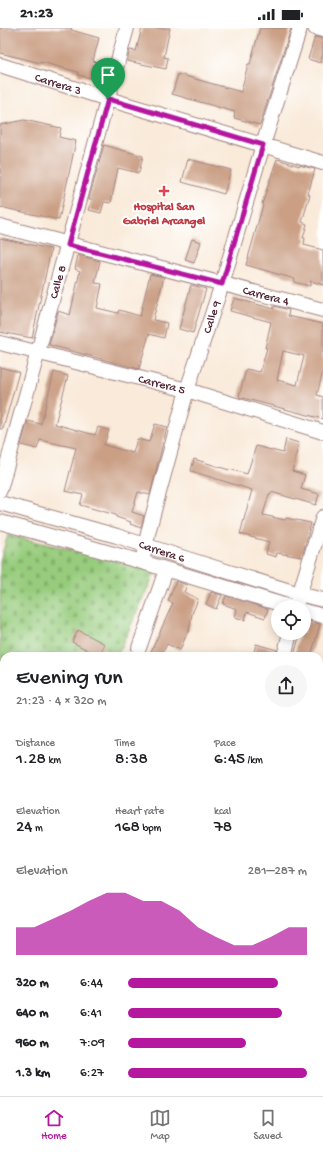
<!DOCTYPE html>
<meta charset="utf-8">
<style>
body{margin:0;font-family:"Gochi Hand",sans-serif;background:#f6f6f6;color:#202124;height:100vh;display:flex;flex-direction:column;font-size:15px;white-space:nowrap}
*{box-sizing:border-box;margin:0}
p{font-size:13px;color:#757577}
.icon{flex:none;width:22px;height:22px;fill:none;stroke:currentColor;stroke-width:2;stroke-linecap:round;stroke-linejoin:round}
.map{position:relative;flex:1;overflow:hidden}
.panel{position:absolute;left:0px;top:624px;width:323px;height:444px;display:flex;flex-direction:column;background:#fff;border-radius:12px 12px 0 0;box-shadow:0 2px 10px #0003}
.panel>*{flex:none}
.fabs{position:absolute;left:271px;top:572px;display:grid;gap:8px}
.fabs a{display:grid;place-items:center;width:40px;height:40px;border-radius:50%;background:#fff;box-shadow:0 2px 10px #0003;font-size:20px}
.pin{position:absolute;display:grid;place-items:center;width:34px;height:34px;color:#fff;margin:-41px -17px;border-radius:50% 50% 50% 0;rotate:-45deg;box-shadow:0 0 4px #0007}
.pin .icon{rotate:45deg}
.round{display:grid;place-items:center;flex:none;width:42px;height:42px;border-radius:21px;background:#f6f6f6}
.headline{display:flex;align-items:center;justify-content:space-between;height:68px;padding:0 16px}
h1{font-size:22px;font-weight:600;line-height:30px}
.figures{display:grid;grid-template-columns:repeat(3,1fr);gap:6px;height:68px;padding:4px 16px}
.figures div{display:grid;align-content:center}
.figures b{font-size:17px;font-weight:600}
.figures small{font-size:11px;font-weight:400}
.figures p{font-size:11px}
.chart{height:112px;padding:8px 16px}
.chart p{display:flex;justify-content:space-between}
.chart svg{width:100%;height:72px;margin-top:4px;fill:#b5179e;opacity:.7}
ul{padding:0 16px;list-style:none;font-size:13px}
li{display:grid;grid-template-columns:64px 48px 1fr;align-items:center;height:30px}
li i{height:10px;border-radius:5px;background:#b5179e}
.status{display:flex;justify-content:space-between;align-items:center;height:28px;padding:0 20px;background:#fff;direction:ltr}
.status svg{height:11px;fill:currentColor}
.dock{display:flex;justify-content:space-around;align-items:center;height:56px;border-top:1px solid #e0e0e0;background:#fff;font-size:11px;color:#757577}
.dock a{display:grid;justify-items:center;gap:2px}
.dock .active{color:#b5179e}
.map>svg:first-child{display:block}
</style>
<div class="status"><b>21:23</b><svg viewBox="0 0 49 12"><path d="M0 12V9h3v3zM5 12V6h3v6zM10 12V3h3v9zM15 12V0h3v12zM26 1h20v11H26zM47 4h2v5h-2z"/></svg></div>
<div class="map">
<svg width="323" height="1068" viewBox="0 0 323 1068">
<defs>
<pattern id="cemetery-stones" width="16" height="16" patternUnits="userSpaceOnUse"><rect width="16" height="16" fill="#97cc7d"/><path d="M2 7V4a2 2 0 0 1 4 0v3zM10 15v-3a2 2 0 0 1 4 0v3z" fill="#84af6c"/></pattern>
</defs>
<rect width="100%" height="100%" fill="#fff"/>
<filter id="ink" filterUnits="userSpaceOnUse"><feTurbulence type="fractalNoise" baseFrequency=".025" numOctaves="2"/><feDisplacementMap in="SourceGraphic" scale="8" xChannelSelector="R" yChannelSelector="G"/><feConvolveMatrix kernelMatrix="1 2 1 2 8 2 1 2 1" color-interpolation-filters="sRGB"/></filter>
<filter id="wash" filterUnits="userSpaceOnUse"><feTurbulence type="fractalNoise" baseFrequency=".012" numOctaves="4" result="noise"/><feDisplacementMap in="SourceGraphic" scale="16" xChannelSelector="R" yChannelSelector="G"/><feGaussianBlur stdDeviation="0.9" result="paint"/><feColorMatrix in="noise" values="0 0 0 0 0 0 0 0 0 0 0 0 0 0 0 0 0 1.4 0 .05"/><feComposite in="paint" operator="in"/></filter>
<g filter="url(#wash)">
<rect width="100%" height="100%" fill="#f9ead9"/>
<!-- cemetery -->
<path fill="url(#cemetery-stones)" stroke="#707654" d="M8 507 156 542 117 628H4V771L0 769V533Z"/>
<g id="blocks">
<!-- building -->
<path fill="#ca9f84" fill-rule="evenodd" d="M0 0H72L71 2 99 10 93 33 99 35 95 51 78 47V44L41 34V35L0 25Z
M142 0H170L164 29 168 30 166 41 127 33 130 22 136 23Z
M260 0H291L260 97 234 90 235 84 172 66 178 46 241 64 248 36H250Z
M315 9 323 11V26L320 35 308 31Z
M24 92 61 100 59 109 76 113 59 192 0 179V97Z
M104 117 143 128 139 145 118 140 111 175 104 174 101 185 89 182 92 171H89Z
M188 131 231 142 224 166 182 154Z
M277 131 299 138V137L315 141 308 166 310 167 302 194 307 196 303 210H305L304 217 323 222V257L311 253 310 258 294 254 295 251 246 237 263 177 262 176Z
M0 210 51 221 32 310 0 304Z
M192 211 201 214 194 235 185 232Z
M78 227 100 233 95 255 102 256 97 280 118 285 119 282 140 288 150 246 164 249 153 292 167 295 164 310 149 306 139 341 49 317 58 283 70 287 80 243 75 241Z
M191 257 206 261 193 305 179 301Z
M234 270 274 281V278L289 282 288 288 323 296V343L317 367 323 369V391L239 369 246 341 260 344 267 320H265L271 294 230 283ZM283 323 304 328 297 357 277 352Z
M0 339 19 344 3 401H0Z
M54 344 68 348 55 396 95 407 98 399 109 402 104 417 133 425 137 411 149 414 155 396 167 399 150 467 138 464 132 484 144 488 141 500 130 496 131 494 116 489V487L80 477 83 467 65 463 76 420 40 412 37 421 21 417 28 393 41 396Z
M286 411 299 415 292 443 305 447 301 461 319 466 316 477 271 464V466H269L263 487 285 492 286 490 311 495 302 529 277 525 276 529 266 526 269 514 240 506 252 462 191 443 194 431 229 442V441L247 446 256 418 283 425Z
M176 553 187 557 184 564 198 571 192 586 189 603H188L180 622 167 616 161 628H149L173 575 168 573Z
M211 564 222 567 216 581 206 576Z
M226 568 268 581 265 590 247 584 245 592 235 589 237 581 223 576Z
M304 592 320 596 311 628H294L300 605H304Z
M78 602 105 616 99 628 72 614Z
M256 616 277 622 276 628H253Z"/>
</g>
</g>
<g filter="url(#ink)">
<use href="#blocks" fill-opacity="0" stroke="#a28482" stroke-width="1"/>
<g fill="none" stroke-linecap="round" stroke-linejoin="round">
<!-- minor casing -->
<g stroke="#a28482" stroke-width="16">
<g id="minor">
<path d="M315 0 323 2"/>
<path id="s1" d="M0 37 108 71 323 135"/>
<path id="s2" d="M0 198 323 282"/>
<path id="s3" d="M0 315 187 362 323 404"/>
<path id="s4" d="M0 462 127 0"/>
<path id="s5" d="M0 475 117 508 172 526 299 566 323 572"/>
<path d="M0 494 142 534 290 579"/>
<path id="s6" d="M142 534 149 501 187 362 222 256 263 117 300 0"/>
<path d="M297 574 323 489"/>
<path d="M304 583 323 588"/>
<path d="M139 620 166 542"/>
<path d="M284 628 290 605"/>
<path d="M319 675 323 676"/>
<path d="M0 893 4 894"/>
</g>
</g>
<!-- major casing -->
<g stroke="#a28482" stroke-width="19">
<path id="major" d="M0 795 4 797
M319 942 323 944"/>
</g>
<!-- minor -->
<use href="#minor" stroke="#fff" stroke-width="14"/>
<!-- major -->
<use href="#major" stroke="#fff" stroke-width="17"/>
</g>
</g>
<g fill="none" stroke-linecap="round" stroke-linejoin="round" filter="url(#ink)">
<!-- route casing -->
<g stroke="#fff" stroke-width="8">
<path id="route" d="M108 71 263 117 222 256 68 217Z"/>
</g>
<!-- route -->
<use href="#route" stroke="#b5179e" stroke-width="5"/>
</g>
<!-- markers -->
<path fill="#e0444e" stroke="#fff" stroke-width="1.5" d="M162 157h4v4h4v4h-4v4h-4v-4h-4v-4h4z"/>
<g text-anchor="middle" stroke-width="4" stroke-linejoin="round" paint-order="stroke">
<!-- street labels -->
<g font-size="12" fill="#4a1f2b" stroke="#fff">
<text dy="4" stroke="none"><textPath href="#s1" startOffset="61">Carrera 3</textPath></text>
<text dy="4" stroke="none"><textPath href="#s4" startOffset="216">Calle 8</textPath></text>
<text dy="4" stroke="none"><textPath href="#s2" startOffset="275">Carrera 4</textPath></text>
<text dy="4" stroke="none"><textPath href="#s6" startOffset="255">Calle 9</textPath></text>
<text dy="4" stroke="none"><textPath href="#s3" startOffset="167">Carrera 5</textPath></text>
<text dy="4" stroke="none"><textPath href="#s5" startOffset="169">Carrera 6</textPath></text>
</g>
<!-- health labels -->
<g font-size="12" font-weight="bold" fill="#be3a42" stroke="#fff">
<text x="164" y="182">Hospital San<tspan x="164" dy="14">Gabriel Arcangel</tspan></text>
</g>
</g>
</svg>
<div class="fabs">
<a><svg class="icon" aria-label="locate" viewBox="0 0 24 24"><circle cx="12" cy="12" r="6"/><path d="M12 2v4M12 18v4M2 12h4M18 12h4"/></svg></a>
</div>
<div class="pin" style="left:108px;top:71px;background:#1e9e55"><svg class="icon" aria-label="arrive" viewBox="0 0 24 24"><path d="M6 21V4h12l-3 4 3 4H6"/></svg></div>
<section class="panel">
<div class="headline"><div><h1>Evening run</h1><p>21:23 · 4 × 320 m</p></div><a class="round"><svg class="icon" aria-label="share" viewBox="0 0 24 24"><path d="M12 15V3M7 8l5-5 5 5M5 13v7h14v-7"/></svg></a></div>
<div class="figures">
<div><p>Distance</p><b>1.28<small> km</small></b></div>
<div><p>Time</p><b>8:38</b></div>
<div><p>Pace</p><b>6:45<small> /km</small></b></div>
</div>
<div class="figures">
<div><p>Elevation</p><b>24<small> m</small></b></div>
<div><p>Heart rate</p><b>168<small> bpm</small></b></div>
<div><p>kcal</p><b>78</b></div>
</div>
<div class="chart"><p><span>Elevation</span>281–287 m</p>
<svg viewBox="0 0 160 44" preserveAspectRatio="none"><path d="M0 44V27L10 27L20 22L30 17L40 11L50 6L60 6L70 11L80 11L90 17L100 27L110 33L120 38L130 38L140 33L150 27L160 27V44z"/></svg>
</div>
<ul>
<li><b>320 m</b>6:44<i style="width:84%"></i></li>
<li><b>640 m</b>6:41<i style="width:86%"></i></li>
<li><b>960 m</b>7:09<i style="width:66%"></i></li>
<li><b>1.3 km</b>6:27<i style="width:100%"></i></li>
</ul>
</section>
</div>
<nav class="dock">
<a class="active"><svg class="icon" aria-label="home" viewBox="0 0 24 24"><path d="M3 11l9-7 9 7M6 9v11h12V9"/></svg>Home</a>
<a><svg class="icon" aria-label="map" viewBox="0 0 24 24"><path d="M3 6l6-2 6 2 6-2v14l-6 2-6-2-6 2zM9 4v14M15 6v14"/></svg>Map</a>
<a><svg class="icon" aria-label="saved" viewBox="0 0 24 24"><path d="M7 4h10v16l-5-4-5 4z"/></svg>Saved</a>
</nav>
